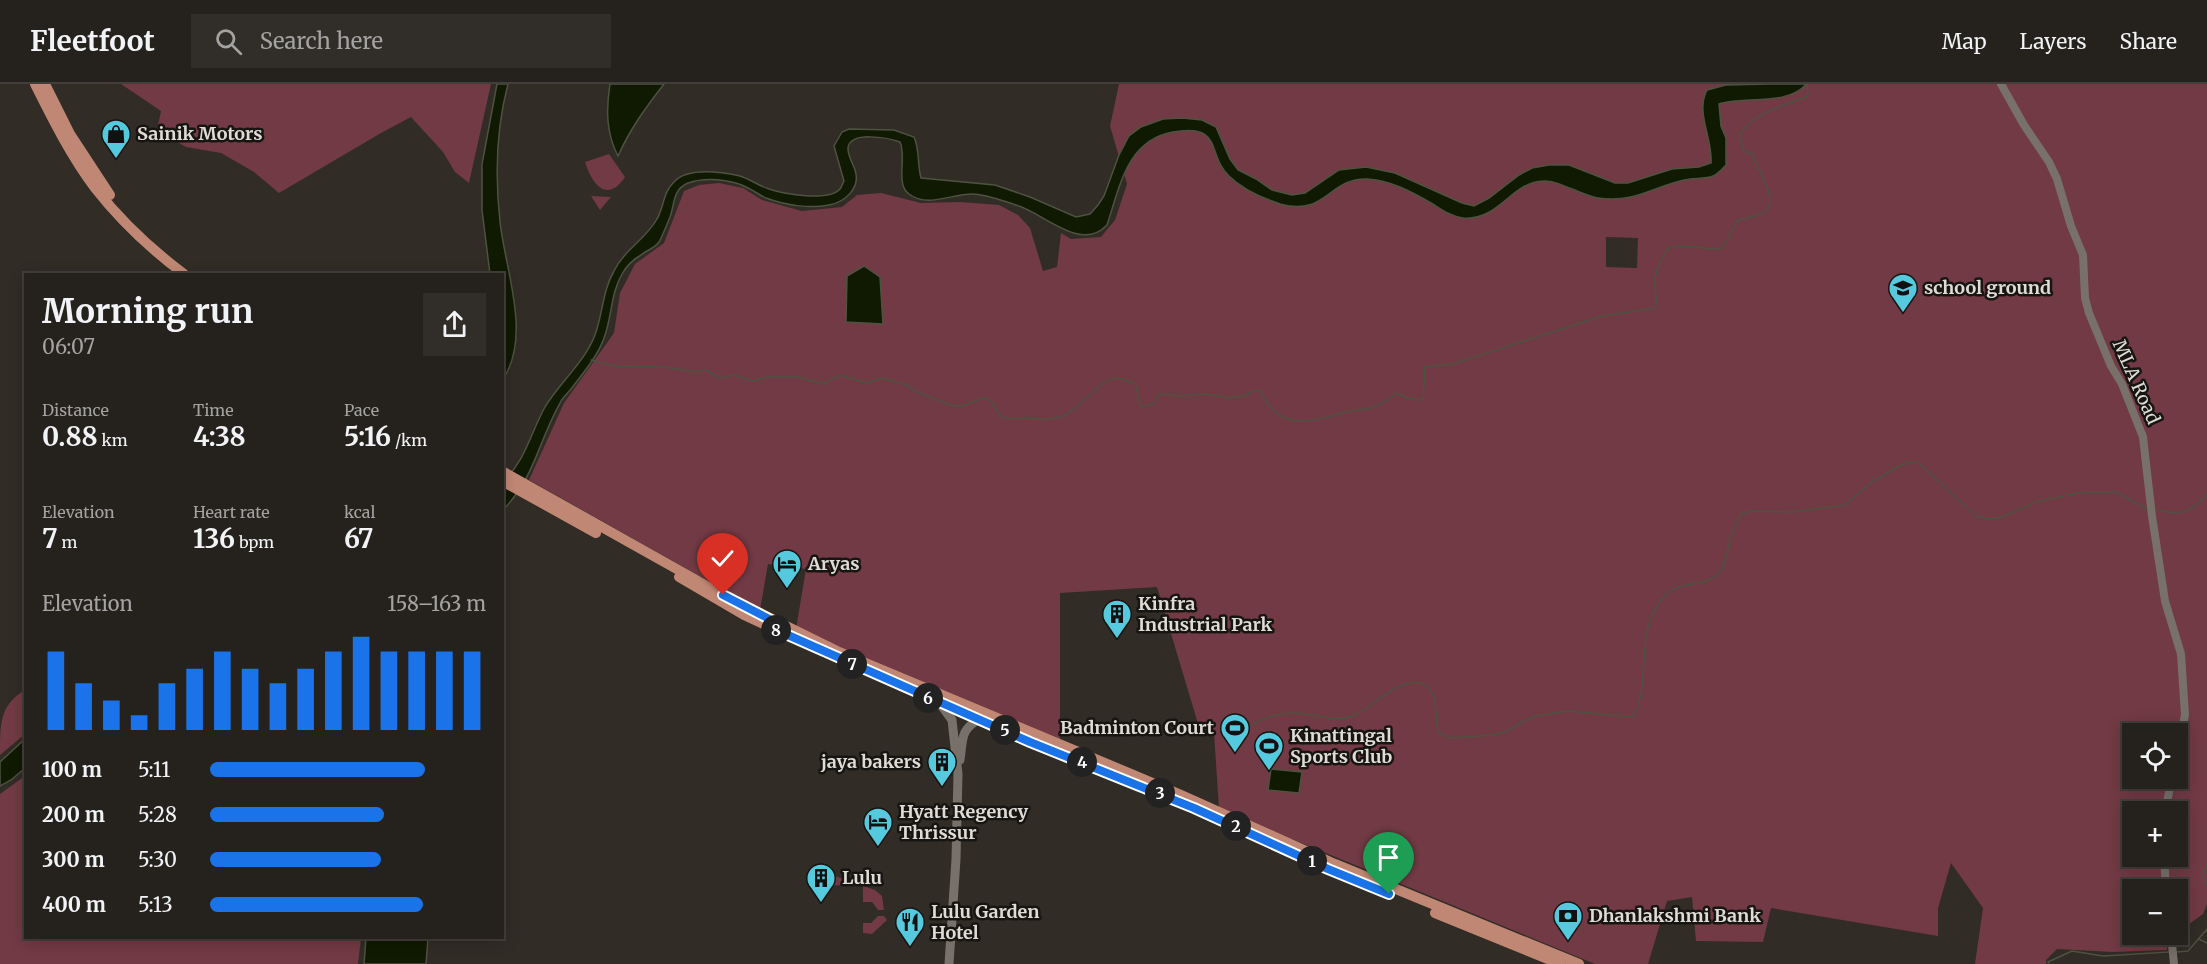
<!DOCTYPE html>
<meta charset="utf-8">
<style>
body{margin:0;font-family:Merriweather,serif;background:#312e29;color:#f1f3f6;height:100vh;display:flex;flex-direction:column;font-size:22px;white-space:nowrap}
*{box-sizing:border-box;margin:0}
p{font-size:20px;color:#a3a3a3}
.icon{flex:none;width:33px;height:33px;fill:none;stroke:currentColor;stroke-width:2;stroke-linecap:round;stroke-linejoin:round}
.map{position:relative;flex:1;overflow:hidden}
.drawer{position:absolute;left:24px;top:189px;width:480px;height:666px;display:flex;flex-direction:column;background:#25211c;border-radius:0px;box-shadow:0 3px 15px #0003,0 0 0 2px #423e3b}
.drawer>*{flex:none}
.tools{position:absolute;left:2122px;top:639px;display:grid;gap:12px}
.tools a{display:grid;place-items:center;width:66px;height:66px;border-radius:0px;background:#25211c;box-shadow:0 3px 15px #0003,0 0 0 2px #423e3b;font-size:30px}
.pin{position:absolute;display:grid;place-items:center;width:51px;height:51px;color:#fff;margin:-62px -26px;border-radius:50% 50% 50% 0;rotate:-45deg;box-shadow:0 0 6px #0007}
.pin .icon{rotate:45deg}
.km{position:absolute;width:30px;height:30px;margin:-15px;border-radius:50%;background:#222;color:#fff;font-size:16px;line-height:30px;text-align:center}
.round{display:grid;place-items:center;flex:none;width:63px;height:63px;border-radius:0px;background:#312e29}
.headline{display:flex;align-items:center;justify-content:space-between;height:102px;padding:0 18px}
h1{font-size:33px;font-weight:700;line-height:45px}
.figures{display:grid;grid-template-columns:repeat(3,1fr);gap:9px;height:102px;padding:6px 18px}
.figures div{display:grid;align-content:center}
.figures b{font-size:26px;font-weight:700}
.figures small{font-size:16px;font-weight:400}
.figures p{font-size:16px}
.chart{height:168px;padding:12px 18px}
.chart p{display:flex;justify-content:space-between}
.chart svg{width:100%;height:108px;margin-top:6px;stroke:#1a73e8;stroke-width:6}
ul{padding:0 18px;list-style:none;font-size:20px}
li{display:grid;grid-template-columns:96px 72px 1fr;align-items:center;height:45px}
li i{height:15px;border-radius:8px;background:#1a73e8}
header{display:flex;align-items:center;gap:36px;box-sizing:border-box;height:84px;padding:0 30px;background:#25211c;border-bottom:2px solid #423e3b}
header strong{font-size:28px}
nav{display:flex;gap:33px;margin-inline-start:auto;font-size:21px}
.search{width:420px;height:54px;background:#312e29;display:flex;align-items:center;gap:15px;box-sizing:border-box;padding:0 21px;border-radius:0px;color:#a3a3a3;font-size:22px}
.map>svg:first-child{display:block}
</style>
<header>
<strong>Fleetfoot</strong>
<div class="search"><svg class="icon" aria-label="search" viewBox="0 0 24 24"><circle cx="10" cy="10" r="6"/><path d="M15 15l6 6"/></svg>Search here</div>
<nav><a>Map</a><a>Layers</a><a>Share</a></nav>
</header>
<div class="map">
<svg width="2207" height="880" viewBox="0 0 2207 880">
<rect width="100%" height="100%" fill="#312c26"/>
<!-- green -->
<path fill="#723a44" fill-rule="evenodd" d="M121 0H491L469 99 455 88 443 68 411 33 381 49 279 109 254 88 221 69 186 63 157 46 161 27Z
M1119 0H2207V820L2203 830 2178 848V806H2133V850L2174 851 2167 855V866L2113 868 2057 865 2046 876V880H1975L1983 824 1951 779 1938 824V852L1771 824 1763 858 1696 857 1692 813 1667 817 1648 880H1595L1219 725 1214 649 1199 643 1157 503 1060 509V658L796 545 806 485 768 480 760 526 529 396 564 319 614 249 620 209 635 180 664 159 684 107 699 101 719 99 743 104 762 116 802 127 842 123 857 111 881 109 921 119 960 118 999 121 1018 131 1030 144 1043 187 1057 183 1061 149 1071 155 1101 153 1115 136 1127 100 1110 42ZM1606 153 1638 154 1637 184 1606 183ZM2133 650H2178V694H2133ZM2133 728H2178V772H2133Z
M609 70 625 93C607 120 592 100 585 78Z
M591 112 611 113 600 126Z
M25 606V650L0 671C0 639 0 621 25 606Z
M25 692 26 854H361L358 880H0V710Z
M829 790 875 806 882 812 884 826H878L872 818H863V802L829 801Z
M878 832H884L887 836 872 850 863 849V839H871Z"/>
<!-- water -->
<path fill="#101901" stroke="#4e5341" stroke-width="1.5" d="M497 0H508C496 45 495 92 500 138 505 185 532 252 503 295L502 190H490L482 126V80Z
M610 0H664C646 23 630 45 618 72 606 49 606 25 610 0Z
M1770 0H1806C1790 22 1741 12 1719 20L1721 42 1726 54V81C1722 85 1718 90 1713 92 1706 95 1698 94 1690 95 1656 100 1637 120 1598 114 1580 111 1559 96 1543 97 1511 98 1499 137 1463 134 1450 132 1441 125 1431 119 1412 108 1390 96 1367 95 1328 94 1326 133 1280 120 1262 114 1242 105 1229 92 1206 70 1224 39 1173 48 1127 56 1120 102 1107 141 1081 169 1044 129 1016 121 1003 117 986 110 972 110 951 110 927 124 909 110 895 100 907 73 900 58 889 54 848 46 848 65 848 72 853 80 855 86 861 104 845 118 829 121 809 125 785 121 766 114 759 111 753 106 746 103 730 95 705 93 688 99 672 106 675 120 670 133 667 140 663 151 659 158 655 164 647 166 641 171 634 175 626 183 622 190 611 209 612 231 605 251 599 271 583 289 571 305 567 310 562 314 560 319 538 358 535 393 503 426V397C525 378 531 348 545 323 560 298 587 276 596 248 603 227 603 206 614 187 624 166 646 155 657 135 664 123 663 108 674 98 688 83 721 88 740 92 750 95 759 102 769 105 784 110 828 118 840 105 842 103 842 100 844 97L834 62 842 48 849 45 894 46 914 53C920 66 917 80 921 94L995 101 1030 113 1076 133 1090 130 1098 121 1104 112 1119 71 1129 52 1141 43 1163 35 1182 34 1202 36 1216 43 1230 75 1238 86 1256 95 1272 106 1292 111 1305 109 1339 86 1366 83 1395 89 1462 119 1474 122 1489 114 1519 91 1532 84 1549 81H1569L1615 99H1628L1672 85 1699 83 1711 79C1713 54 1695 29 1707 6L1726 1Z
M864 182 880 193 883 240 846 238 847 192Z
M25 655V684L11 696 0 702V678Z
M1271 685 1302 688 1299 709 1268 706Z
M366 854H428L426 880H364Z"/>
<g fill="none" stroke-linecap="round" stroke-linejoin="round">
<!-- stream -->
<path stroke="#4e5341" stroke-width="1.5" d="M591 276 614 282 663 283 696 288 706 286 720 294 735 291 753 297 767 293H799L823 300 840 291 866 299 882 294 904 300 919 309 954 322H963L982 314H986L991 317 999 330 1004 334C1022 333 1043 338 1060 333 1080 327 1100 293 1117 294 1123 295 1130 298 1135 299L1140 321 1143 323 1155 319 1158 311 1161 310 1181 312 1206 310 1231 314 1244 312 1253 307H1261C1279 351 1315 336 1350 327 1356 325 1362 326 1368 325 1379 323 1389 315 1397 309L1407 314 1423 316 1425 283 1453 280 1602 232 1655 224C1658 216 1655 212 1655 204 1653 191 1661 176 1667 165 1685 157 1704 168 1723 164L1737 137C1745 134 1754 133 1761 130 1784 120 1756 86 1753 70L1744 67 1739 52C1753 28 1784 22 1808 12L1807 0
M2158 426C2182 432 2191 428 2207 411
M1251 641C1265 634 1279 628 1295 629 1316 629 1334 640 1355 631 1373 623 1407 585 1428 603 1438 612 1435 635 1438 648L1450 654 1493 651 1508 647 1522 638 1535 632 1569 627 1632 633C1647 620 1641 562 1649 540 1654 526 1662 510 1676 504 1692 497 1709 503 1721 486 1726 480 1727 467 1729 460 1732 449 1736 440 1741 430L1751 427 1791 428 1845 421 1872 398 1901 381 1911 378 1919 379 1976 432 1989 435 2002 433 2036 418 2082 408H2116L2147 425
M2207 780 2203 792 2207 801
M2199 855 2207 859
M2177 868 2188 867 2207 845
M2049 880 2048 878 2072 867 2103 872 2169 868"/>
<!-- tertiary -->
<path stroke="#78716a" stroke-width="8" d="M2001 0 2024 41 2049 78 2057 95 2071 142 2083 171 2085 214 2089 229 2111 282 2122 300 2143 353 2152 432 2165 517 2181 570 2185 631 2178 664
M2165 728 2172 694
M2164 772 2166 806
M2171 850 2174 880"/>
<!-- secondary -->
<path stroke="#78716a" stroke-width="9" d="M939 618 952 636 958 690 956 775 949 880
M960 676C963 656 960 645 980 635"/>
<!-- primary -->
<path stroke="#c08874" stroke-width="10" d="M35 0C53 36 71 72 95 104 120 136 152 166 184 190
M45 0 70 50 110 111
M502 387 723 511 837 567 1179 710 1335 780 1579 880
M502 397 596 449
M679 493 744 531 781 548
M991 640 1030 658 1106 688
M1435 829 1560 880"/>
</g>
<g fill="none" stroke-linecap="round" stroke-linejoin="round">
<!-- route casing -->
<g stroke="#fff" stroke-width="12">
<path id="route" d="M723 511 775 538 772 544 1030 658 1194 724 1328 785 1389 810"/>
</g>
<!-- route -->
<use href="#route" stroke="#1a73e8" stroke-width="8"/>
</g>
<!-- icons -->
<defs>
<g id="shop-pin" transform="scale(1.5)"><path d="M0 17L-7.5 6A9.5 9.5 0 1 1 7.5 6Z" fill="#55cadf" stroke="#171512"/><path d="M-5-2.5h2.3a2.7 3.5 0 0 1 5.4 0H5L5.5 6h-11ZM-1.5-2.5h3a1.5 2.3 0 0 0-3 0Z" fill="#111"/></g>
<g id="school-pin" transform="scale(1.5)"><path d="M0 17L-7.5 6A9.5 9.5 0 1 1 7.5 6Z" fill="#55cadf" stroke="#171512"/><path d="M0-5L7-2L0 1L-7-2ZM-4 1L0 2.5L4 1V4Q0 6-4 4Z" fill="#111"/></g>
<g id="hotel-pin" transform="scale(1.5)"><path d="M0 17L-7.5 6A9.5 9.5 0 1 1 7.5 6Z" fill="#55cadf" stroke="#171512"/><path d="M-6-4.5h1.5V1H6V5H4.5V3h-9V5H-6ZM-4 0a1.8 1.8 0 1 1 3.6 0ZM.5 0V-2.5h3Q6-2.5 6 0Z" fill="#111"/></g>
<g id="building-pin" transform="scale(1.5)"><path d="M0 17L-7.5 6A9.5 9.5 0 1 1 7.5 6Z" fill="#55cadf" stroke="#171512"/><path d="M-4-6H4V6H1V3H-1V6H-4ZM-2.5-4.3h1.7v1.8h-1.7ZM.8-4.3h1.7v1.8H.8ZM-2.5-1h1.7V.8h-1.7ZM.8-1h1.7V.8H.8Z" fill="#111"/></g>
<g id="stadium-pin" transform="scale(1.5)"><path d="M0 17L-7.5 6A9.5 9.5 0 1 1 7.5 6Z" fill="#55cadf" stroke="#171512"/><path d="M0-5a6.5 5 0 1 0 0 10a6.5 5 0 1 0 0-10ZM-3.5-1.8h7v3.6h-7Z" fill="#111"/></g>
<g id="bank-pin" transform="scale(1.5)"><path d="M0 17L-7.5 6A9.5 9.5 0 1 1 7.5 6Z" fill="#55cadf" stroke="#171512"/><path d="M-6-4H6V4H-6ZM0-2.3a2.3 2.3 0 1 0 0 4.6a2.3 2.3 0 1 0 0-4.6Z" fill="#111"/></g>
<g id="restaurant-pin" transform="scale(1.5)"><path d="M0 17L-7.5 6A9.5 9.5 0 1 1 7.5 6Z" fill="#55cadf" stroke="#171512"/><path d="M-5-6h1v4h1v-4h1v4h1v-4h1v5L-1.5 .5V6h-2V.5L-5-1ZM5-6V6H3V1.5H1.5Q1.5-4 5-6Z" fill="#111"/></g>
</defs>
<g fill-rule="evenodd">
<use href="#shop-pin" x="116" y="50"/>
<use href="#school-pin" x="1903" y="204"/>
<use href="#hotel-pin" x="787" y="480"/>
<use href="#building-pin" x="1117" y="530"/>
<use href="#stadium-pin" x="1235" y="644"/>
<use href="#stadium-pin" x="1269" y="662"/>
<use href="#building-pin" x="942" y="678"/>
<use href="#hotel-pin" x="878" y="738"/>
<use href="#building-pin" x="821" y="794"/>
<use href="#bank-pin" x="1568" y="832"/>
<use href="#restaurant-pin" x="910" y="838"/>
</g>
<g text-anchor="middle" stroke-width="5" stroke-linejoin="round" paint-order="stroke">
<!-- poi labels -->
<g font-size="18" font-weight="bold" fill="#dfdbd7" stroke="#171512" text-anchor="start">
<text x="137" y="56">Sainik Motors</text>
<text x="1924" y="210">school ground</text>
<text x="808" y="486">Aryas</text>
<text x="1138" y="526">Kinfra<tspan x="1138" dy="21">Industrial Park</tspan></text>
<text x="1214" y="650" text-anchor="end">Badminton Court</text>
<text x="1290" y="658">Kinattingal<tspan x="1290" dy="21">Sports Club</tspan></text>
<text x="921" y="684" text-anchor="end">jaya bakers</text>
<text x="899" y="734">Hyatt Regency<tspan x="899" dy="21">Thrissur</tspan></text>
<text x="842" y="800">Lulu</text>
<text x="931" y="834">Lulu Garden<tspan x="931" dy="21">Hotel</tspan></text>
<text x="1589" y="838">Dhanlakshmi Bank</text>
</g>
<!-- street labels -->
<g font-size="18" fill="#dfdbd7" stroke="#171512">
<text transform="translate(2136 298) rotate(66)" y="6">MLA Road</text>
</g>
</g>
</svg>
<div class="tools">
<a><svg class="icon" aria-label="locate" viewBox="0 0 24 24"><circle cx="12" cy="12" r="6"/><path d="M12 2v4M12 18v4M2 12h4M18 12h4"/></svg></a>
<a>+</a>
<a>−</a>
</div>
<div class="pin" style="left:1389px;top:810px;background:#1e9e55"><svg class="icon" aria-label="arrive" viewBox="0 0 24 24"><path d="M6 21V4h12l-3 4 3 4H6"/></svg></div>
<div class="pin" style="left:723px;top:511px;background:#d93025"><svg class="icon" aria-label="check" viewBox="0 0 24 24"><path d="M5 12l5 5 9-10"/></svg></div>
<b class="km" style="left:1312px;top:777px">1</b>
<b class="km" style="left:1236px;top:742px">2</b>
<b class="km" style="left:1160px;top:709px">3</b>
<b class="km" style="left:1082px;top:678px">4</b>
<b class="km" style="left:1005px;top:646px">5</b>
<b class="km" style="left:928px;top:614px">6</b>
<b class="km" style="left:852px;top:580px">7</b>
<b class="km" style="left:776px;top:546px">8</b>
<section class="drawer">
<div class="headline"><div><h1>Morning run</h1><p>06:07</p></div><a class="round"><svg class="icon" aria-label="share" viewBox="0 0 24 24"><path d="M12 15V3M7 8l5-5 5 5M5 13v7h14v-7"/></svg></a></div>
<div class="figures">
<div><p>Distance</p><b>0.88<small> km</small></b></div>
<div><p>Time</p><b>4:38</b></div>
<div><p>Pace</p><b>5:16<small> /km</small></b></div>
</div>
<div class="figures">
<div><p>Elevation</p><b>7<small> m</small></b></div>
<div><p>Heart rate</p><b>136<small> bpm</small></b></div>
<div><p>kcal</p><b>67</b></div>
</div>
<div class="chart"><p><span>Elevation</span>158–163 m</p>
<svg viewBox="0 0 160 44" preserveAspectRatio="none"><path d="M5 44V12M15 44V25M25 44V32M35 44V38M45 44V25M55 44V19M65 44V12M75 44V19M85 44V25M95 44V19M105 44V12M115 44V6M125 44V12M135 44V12M145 44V12M155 44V12"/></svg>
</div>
<ul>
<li><b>100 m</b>5:11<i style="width:78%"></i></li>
<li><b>200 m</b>5:28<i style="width:63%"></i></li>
<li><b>300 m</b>5:30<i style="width:62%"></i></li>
<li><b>400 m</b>5:13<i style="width:77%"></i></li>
</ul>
</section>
</div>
